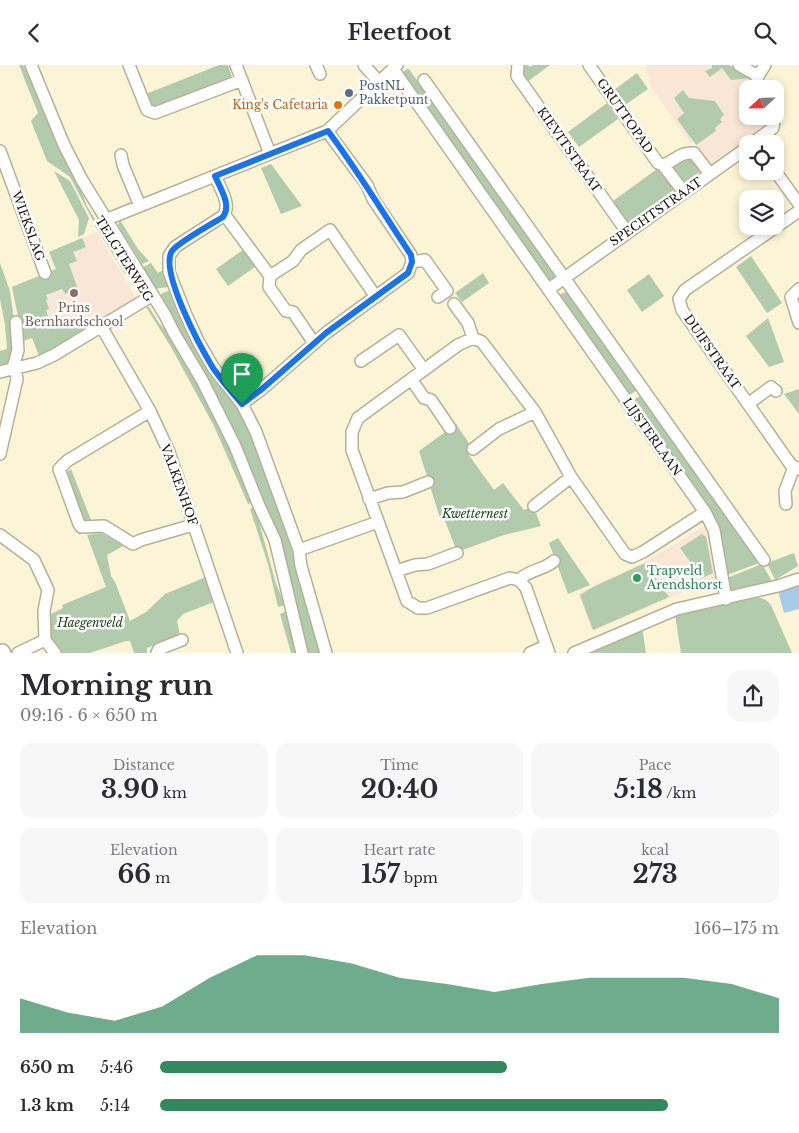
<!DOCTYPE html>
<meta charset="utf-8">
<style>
body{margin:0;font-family:"Libre Baskerville",serif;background:#f7f7f7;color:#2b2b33;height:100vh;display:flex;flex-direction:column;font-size:19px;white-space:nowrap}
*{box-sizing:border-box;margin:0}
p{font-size:16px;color:#7c7c81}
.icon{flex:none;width:28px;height:28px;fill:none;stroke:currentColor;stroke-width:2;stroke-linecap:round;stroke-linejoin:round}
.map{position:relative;height:588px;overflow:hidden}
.details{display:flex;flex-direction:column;background:#fff;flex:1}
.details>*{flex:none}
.needle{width:32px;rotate:248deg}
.tools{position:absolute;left:739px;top:15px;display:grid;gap:10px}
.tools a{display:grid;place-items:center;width:45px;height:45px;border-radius:10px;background:#fff;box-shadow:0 2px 8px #0003;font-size:25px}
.pin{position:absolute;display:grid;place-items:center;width:42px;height:42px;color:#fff;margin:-51px -21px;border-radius:50% 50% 50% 0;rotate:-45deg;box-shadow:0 0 5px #0007}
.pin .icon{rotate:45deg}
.round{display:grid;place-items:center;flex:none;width:52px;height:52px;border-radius:15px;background:#f7f7f7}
.head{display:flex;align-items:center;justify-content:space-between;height:85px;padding:0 20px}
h1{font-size:28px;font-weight:700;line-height:38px}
.stats{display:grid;grid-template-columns:repeat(3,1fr);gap:8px;height:85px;padding:5px 20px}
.stats div{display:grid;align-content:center;border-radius:12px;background:#f7f7f7;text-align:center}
.stats b{font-size:25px;font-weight:700}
.stats small{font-size:14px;font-weight:400}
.stats p{font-size:14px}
.chart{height:140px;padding:10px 20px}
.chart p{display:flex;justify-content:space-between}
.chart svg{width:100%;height:90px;margin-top:5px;fill:#32895d;opacity:.7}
ul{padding:0 20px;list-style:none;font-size:16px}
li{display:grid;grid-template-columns:80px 60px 1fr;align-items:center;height:38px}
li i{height:12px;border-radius:6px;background:#32895d}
header{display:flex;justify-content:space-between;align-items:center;height:65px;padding:0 20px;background:#fff;font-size:22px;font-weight:700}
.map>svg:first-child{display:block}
</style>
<header><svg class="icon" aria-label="back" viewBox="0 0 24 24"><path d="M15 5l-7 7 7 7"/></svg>Fleetfoot<svg class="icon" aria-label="search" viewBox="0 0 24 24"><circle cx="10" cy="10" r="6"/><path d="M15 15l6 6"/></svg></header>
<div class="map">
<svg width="799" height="588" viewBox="0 0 799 588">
<rect width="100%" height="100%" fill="#fbf4d7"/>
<!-- education -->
<path fill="#f9e6d6" d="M645 0H712V3L722 2 751 13 750 24H748V51H766L769 57 710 101 693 76 690 78 651 22Z
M97 167 137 235 40 293 32 273 23 276 12 222 56 204 49 187Z
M703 462 706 466 716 513 592 566 578 528 642 499Z"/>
<!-- green -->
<path fill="#b2cbad" d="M19 0H23L78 117 87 141 128 208 125 209 99 167 70 112 47 96 31 56 38 48Z
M219 0H228L233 15 153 45 146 29Z
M524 0H528L530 2 533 0H550L527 17 521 10V3Z
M712 0H729L751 13 731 15 722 3 710 12 705 6 712 3Z
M407 4H409L557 212 548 218 403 7Z
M637 8 648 24 625 40 614 25Z
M683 25 689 33 715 36 724 50 720 54 722 57 715 63 716 66 696 80 677 54 684 48 674 33Z
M607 38 618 54 579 82 568 67Z
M686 91 691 92 702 105 638 151 641 156 631 162 613 136 657 104 670 102Z
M271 99 302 141 281 149 261 103Z
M54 106 70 116 89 153 84 169 78 172 79 155Z
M120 155 138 184 149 196 142 199 118 160Z
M82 173 86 182 73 187 77 196 69 199 77 222 72 224 73 226 65 229 62 224 46 230 48 234 46 235 49 244 46 245 48 251 44 252 49 264 57 260V259L79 252 85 266 40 293 32 273 23 276 12 222 56 204 49 187Z
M247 182 259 199 228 221 216 204Z
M751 191 782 238 767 248 736 202Z
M0 198 10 226 17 276 11 300 0 303V286L7 284 5 260 0 234Z
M151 198 158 208 165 204 170 219 168 222 154 224 141 203Z
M483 208 489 218 462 237 455 228Z
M649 209 664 231 642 247 627 225Z
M170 225 173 226 247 354 286 455 281 457H284L293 480 321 588H309C288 526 274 461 249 400 225 342 190 288 159 233L161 229Z
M569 227 637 325 627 332 558 232 562 228Z
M146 242H149L159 258 172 273 201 323 236 392 254 437 248 439 214 361 171 282Z
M768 253 784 297 769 302 746 271Z
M799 324V349L784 329Z
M641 330 759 498 727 510 717 465 631 337Z
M456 359 473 384 468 389 494 425 503 418 524 445 533 441 541 461 504 470 457 487 444 453H440L419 386Z
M71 404 93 460 83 462 64 409Z
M255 442 276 519 285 540 278 542 268 499 250 444Z
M101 468 123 481 107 490 111 511 115 517 130 556 146 547 165 529 206 512 214 537 183 549 177 556 180 570 147 583V588H134L130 576H126L90 588H59L49 573 47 551 63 543 62 540 106 522 87 470Z
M702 469 706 472 713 508 702 513 680 483Z
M558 473 590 520 568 529 549 478Z
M794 488 798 501 775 515 767 498Z
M645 498 669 532 593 565 580 530 593 522Z
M762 499 772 516 766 519 732 526 727 513Z
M758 532 766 535 771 540 792 588H681L675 550Z
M286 546 297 588H291L280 549Z
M642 562 646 588H587Z"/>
<!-- water -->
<path fill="#a5cbe8" d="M799 518V544L784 548 778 526Z"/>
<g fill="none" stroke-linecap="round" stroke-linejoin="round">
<!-- minor casing -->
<g stroke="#b7b095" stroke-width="14">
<path id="minor" d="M31 0 64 80 82 115 165 250 174 268 202 315 235 381 260 443 275 475 302 588
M129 0 147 45 155 48 242 15
M236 0 270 89
M316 0 320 9
M364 0 379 17
M518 0 517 11 627 167
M589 0 658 98 663 100 684 127
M739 0 758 11
M393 4 705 447 714 465 726 534
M424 15 764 495
M755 24 758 11 765 0
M751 79 773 63 774 55 772 51
M0 86 45 208
M121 90 123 100 140 141
M663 100C677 95 679 87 694 88L710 109
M775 106 799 139
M215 111C220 123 232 140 223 151L175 182 169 191V207L186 250 198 276 213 302 242 339 256 367 299 485 301 501 326 588
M799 146 685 225 679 234 682 245 791 400 799 404
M223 151 227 153 270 211
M102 159 110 153 140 141 327 66 397 0
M412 197 425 195 447 226 438 232
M549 224 748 82
M799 224 791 232 799 258
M454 239 468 258 473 273
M101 261 150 346 169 387 237 588
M314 278 293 247 286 246 269 222 270 211 293 196 301 185 330 165 376 232
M361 296 399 270 424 305
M0 307 37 298 54 290 153 230
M411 314 424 333 431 335 450 363
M242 339 262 324 326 268 408 208 412 197 411 190 373 134 367 120 327 66
M748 339 771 322 776 326
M150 346 67 396 59 404 79 459 81 462 104 461 133 479 141 475 193 460
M473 384 499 364 535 347
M0 389 17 314 14 299 18 285 16 257
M369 434 388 428 403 427 428 417
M786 439 785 426 794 402
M534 441 571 412
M0 470 34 495 48 525 44 546 45 575 55 588
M299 485 378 457
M396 506 415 500 428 499 457 488
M519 515C528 505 544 505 554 496
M0 586 3 585 5 588
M18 588 45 575
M157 588 159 584 182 575
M530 588 546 581
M549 588 526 523 519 515 510 513 427 543H418L407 536 352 385V367L358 353 458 280 473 273 482 277 535 347 571 412 625 489 632 492 643 487 705 447
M574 588 677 544 778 521 799 514"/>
</g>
<!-- minor -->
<use href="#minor" stroke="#fff" stroke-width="11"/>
</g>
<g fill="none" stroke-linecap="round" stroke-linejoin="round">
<!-- route casing -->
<g stroke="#fff" stroke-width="10">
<path id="route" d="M328 66C358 106 383 148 411 190L412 197 408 208 326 268 262 324 242 339C232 327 222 316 213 303 201 283 159 206 172 186 177 178 213 158 223 152 232 140 220 123 215 111Z"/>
</g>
<!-- route -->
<use href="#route" stroke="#1a73e8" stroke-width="6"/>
</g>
<!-- markers -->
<circle fill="#5c6f8a" stroke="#fff" stroke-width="2" cx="349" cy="28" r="5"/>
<circle fill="#e8710a" stroke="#fff" stroke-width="2" cx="338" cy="40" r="5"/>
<circle fill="#8d6e63" stroke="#fff" stroke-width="2" cx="74" cy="228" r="5"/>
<circle fill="#2e9e5b" stroke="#fff" stroke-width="2" cx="637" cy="513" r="5"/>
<g text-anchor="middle" stroke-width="5" stroke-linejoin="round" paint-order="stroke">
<!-- service labels -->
<g font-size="12" fill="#4e5e75" stroke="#fff" text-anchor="start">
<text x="359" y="25">PostNL<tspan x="359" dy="14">Pakketpunt</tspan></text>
</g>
<!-- food labels -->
<g font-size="12" fill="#c56008" stroke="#fff" text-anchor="end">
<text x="328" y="44">King's Cafetaria</text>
</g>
<!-- street labels -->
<g font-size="12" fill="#19160c" stroke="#fff">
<text transform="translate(625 51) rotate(55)" y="4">GRUTTOPAD</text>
<text transform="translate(569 85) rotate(55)" y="4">KIEVITSTRAAT</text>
<text transform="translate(656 147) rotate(-35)" y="4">SPECHTSTRAAT</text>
<text transform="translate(28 161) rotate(70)" y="4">WIEKSLAG</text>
<text transform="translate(124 194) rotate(58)" y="4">TELGTERWEG</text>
<text transform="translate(712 287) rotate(55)" y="4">DUIFSTRAAT</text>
<text transform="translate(652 372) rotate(55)" y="4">LIJSTERLAAN</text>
<text transform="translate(179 420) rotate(70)" y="4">VALKENHOF</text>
</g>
<!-- education labels -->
<g font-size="12" fill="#785e54" stroke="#fff">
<text x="74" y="247">Prins<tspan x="74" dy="14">Bernhardschool</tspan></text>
</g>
<!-- park labels -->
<g font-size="12" font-style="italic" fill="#1d4516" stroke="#fff">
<text x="475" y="453">Kwetternest</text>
<text x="90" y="562">Haegenveld</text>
</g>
<!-- leisure labels -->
<g font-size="12" fill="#27864d" stroke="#fff" text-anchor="start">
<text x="647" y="510">Trapveld<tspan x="647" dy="14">Arendshorst</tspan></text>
</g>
</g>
</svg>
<div class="tools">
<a><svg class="needle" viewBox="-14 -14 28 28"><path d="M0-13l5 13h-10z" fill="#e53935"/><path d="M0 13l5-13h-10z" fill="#7c7c81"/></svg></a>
<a><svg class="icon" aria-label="locate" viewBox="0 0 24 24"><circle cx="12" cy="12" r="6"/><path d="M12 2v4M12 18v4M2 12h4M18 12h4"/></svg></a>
<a><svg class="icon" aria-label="layers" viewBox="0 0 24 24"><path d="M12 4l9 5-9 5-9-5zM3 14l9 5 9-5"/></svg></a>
</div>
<div class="pin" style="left:242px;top:339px;background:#1e9e55"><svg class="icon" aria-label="arrive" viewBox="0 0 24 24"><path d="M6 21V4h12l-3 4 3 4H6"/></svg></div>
</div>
<section class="details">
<div class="head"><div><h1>Morning run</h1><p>09:16 · 6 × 650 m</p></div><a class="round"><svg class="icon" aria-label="share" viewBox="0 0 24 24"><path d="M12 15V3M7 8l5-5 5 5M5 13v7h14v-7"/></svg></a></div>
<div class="stats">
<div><p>Distance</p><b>3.90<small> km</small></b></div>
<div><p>Time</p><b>20:40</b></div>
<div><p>Pace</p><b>5:18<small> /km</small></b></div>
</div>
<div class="stats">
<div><p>Elevation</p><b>66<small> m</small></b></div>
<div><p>Heart rate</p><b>157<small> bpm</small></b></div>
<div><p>kcal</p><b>273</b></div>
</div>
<div class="chart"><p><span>Elevation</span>166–175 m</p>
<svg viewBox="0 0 160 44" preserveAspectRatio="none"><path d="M0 44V27L10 34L20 38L30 31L40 17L50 6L60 6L70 10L80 17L90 20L100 24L110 20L120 17L130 17L140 17L150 20L160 27V44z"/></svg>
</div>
<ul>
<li><b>650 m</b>5:46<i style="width:56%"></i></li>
<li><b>1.3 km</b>5:14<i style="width:82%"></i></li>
</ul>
</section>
